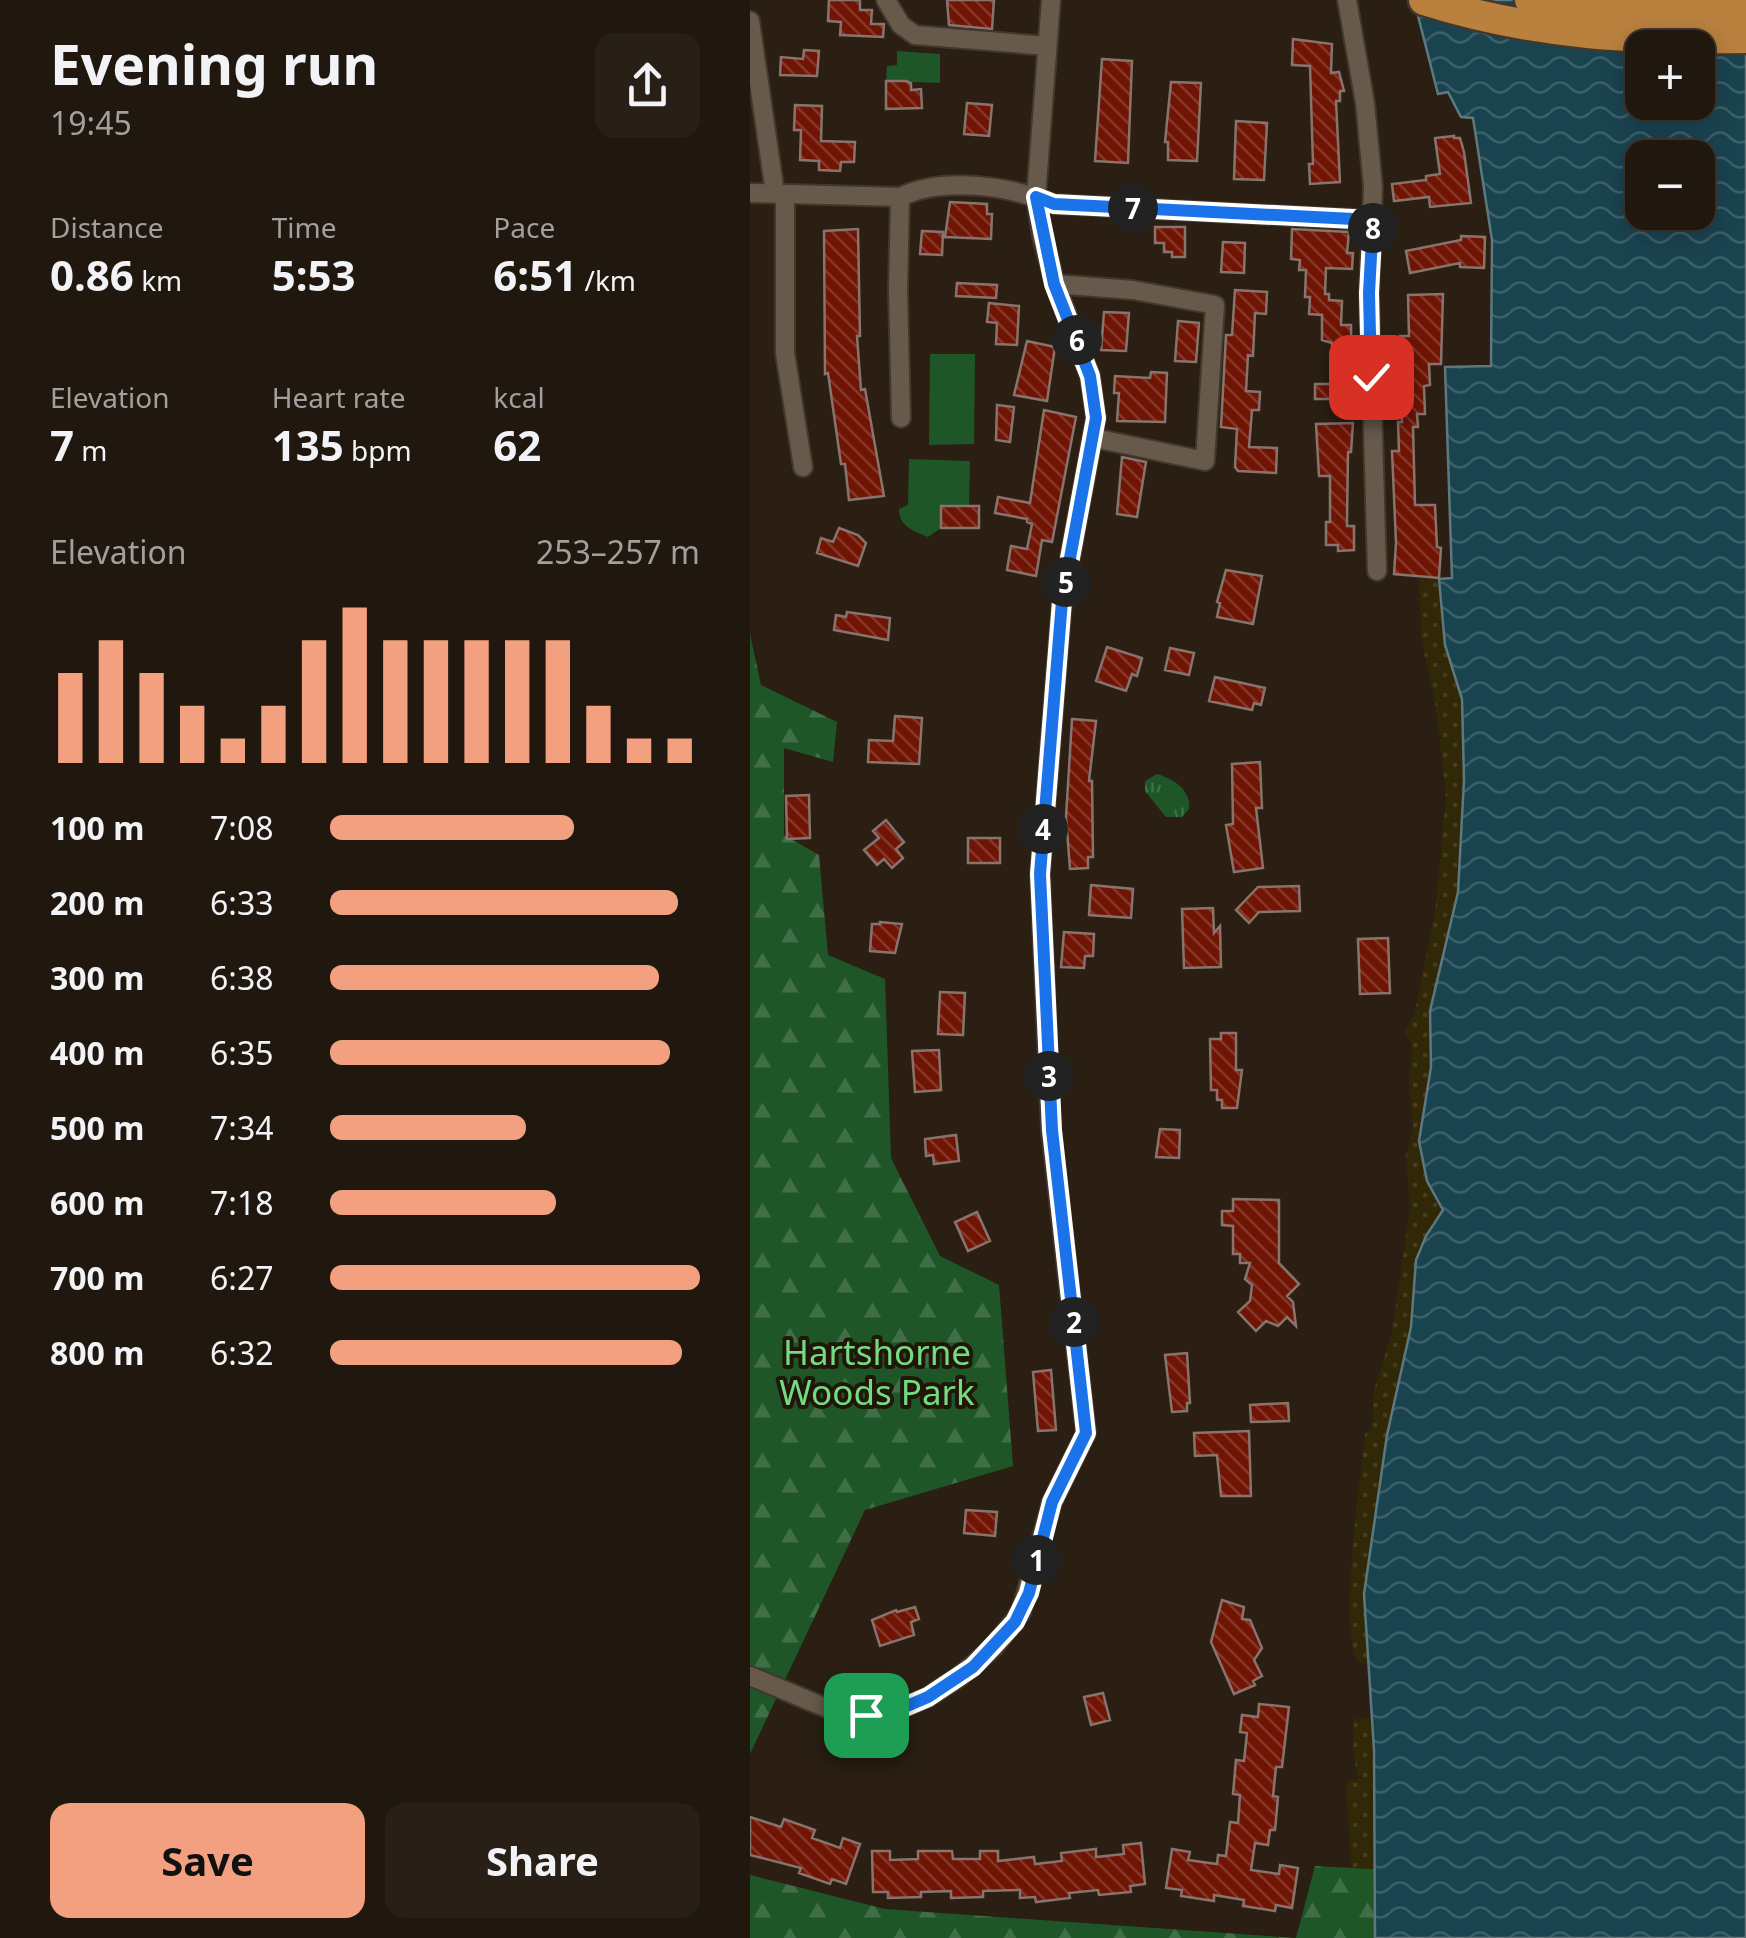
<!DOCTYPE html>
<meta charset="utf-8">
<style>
body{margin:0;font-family:"Noto Sans",sans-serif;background:#282017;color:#f1f3f6;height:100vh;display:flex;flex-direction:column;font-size:38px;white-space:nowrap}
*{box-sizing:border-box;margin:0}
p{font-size:32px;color:#a29f9e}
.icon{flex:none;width:55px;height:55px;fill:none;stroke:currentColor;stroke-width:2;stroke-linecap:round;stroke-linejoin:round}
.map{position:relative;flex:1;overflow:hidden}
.details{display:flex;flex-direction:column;background:#20170e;width:750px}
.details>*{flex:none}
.buttons{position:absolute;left:875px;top:30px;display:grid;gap:20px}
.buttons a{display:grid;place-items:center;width:90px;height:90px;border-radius:20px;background:#20170e;box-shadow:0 5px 25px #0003,0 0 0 2px #3d362e;font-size:50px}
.pin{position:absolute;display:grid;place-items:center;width:85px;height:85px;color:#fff;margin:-42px;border-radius:20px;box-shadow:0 5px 15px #0006}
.km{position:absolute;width:50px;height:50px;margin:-25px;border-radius:50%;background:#222;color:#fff;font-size:28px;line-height:50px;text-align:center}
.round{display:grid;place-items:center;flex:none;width:105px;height:105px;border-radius:20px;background:#282017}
.overview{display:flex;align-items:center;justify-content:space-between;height:170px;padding:0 50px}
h1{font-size:55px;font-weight:700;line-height:75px}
.figures{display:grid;grid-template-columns:repeat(3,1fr);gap:15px;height:170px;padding:10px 50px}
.figures div{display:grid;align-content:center}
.figures b{font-size:42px;font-weight:700}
.figures small{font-size:28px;font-weight:400}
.figures p{font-size:28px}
.chart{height:280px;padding:20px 50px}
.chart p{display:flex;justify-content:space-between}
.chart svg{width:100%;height:180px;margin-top:10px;stroke:#f2a07f;stroke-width:6}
.button{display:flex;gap:20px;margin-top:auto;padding:20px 50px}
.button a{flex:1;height:115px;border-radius:20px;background:#f2a07f;color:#111;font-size:40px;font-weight:700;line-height:115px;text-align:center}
.button a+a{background:#282017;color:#f1f3f6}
ul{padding:0 50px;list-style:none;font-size:32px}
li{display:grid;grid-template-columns:160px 120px 1fr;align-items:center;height:75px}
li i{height:25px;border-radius:12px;background:#f2a07f}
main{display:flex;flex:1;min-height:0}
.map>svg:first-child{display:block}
</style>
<main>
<section class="details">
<div class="overview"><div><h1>Evening run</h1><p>19:45</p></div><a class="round"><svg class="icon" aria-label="share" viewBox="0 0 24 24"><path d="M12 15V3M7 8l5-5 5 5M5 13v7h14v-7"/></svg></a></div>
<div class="figures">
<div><p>Distance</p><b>0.86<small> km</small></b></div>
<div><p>Time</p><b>5:53</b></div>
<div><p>Pace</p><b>6:51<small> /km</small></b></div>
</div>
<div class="figures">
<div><p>Elevation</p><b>7<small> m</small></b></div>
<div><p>Heart rate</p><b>135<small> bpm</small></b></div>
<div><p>kcal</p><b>62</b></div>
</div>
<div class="chart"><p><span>Elevation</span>253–257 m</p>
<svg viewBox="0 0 160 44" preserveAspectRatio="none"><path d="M5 44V22M15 44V14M25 44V22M35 44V30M45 44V38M55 44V30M65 44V14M75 44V6M85 44V14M95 44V14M105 44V14M115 44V14M125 44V14M135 44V30M145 44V38M155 44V38"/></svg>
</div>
<ul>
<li><b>100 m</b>7:08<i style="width:66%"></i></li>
<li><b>200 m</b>6:33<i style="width:94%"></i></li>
<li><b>300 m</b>6:38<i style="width:89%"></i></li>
<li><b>400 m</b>6:35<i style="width:92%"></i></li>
<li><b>500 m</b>7:34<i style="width:53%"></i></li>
<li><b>600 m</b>7:18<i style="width:61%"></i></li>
<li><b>700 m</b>6:27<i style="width:100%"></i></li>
<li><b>800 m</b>6:32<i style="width:95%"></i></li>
</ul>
<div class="button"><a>Save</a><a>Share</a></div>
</section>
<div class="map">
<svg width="996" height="1938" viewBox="0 0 996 1938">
<defs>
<pattern id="grass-tufts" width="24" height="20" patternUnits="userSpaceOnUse" patternTransform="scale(2.5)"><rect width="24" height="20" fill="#1f5628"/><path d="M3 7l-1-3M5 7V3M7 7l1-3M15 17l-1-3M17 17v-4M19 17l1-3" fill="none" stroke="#406f47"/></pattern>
<pattern id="forest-firs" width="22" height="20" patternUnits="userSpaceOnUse" patternTransform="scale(2.5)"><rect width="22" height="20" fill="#1f5628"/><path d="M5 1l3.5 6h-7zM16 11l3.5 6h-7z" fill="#406f47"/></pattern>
<pattern id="sand-dots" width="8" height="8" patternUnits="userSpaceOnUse" patternTransform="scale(2.5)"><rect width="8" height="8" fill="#312807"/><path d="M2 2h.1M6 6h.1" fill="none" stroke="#463d1f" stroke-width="1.8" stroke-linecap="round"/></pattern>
<pattern id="water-waves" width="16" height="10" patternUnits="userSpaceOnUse" patternTransform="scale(2.5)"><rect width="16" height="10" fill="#1a4350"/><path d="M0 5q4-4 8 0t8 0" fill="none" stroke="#3c5f69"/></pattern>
<pattern id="building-back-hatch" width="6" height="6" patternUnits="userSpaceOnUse" patternTransform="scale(2.5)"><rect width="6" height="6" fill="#701504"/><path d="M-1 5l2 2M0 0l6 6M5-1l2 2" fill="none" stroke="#853829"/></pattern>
</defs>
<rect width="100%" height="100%" fill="#2a1f12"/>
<!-- grass -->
<path fill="url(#grass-tufts)" d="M407 774C424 779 441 790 439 809L432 817H416L395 791V781Z"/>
<!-- forest -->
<path fill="url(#forest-firs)" d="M0 634 11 685 87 722 83 762 34 748V835L69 855 78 955 135 979 141 1158 190 1256 249 1285 263 1466 115 1510 0 1754Z
M565 1866 625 1869V1938H546Z
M0 1875 135 1909 545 1938H0Z"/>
<!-- sand -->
<path fill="url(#sand-dots)" d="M669 579H689L695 645 712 699 714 780 708 892 680 1011 681 1067 669 1141 677 1181 693 1210 676 1236 666 1260 661 1327 637 1435 614 1594 619 1664 609 1663C587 1635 611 1477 615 1434L622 1425 624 1390 642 1333 660 1207 656 1155 663 1126 659 1082 662 1046 655 1030 664 1015 685 913 696 797 686 707 671 639Z
M622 1718 625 1869 601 1868 596 1782 608 1779 603 1750 604 1719Z"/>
<!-- pitch -->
<path fill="#1f5628" d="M147 51 190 54V83L136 81 137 66 147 65Z
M180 354H225L224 444 179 445Z
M159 459 220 461 219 506H229V528H191L178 537C164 531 149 527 149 509L158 505Z"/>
<!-- water -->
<path fill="url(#water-waves)" stroke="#5d787e" stroke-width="2.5" fill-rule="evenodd" d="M664 0H996V1938H625L624 1750 614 1594 637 1435 661 1327 666 1260 676 1236 693 1210 677 1181 669 1141 681 1067 680 1011 708 892 714 780 712 699 695 645 689 579 702 578 695 367 741 366 742 240 723 118 711 117 698 92 688 94ZM892 48H948V102H892ZM892 158H948V212H892Z"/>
<!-- building -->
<path fill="url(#building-back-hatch)" stroke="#88736e" stroke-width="2.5" d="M79 0H110V10H122L121 24H134L133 37 90 35 91 22 78 21Z
M197 0H244L242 29 199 25Z
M543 39 582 44 581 73 589 72 594 91H590V101H586L590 182 560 184 559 164H563L560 66 542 65Z
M54 50 69 51 67 76 30 75 31 57 53 59Z
M352 59 382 61 378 163 345 161Z
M136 81H156L161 83V90L171 89 172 108 136 109Z
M421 82 451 83 447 161 418 160V142H415Z
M217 103 242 105 239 136 214 134Z
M45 105 72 106 71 141 105 142 104 162H91L90 171 69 170V161L50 160 51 130H44Z
M486 121 517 123 514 180 484 179Z
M704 136V138H710L714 152 721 203 680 207 679 197 644 201 642 184 676 180V176L690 174 685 138Z
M200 202 237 204V214H242L241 239 195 237Z
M405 227H435V257H422V252H414V243H405Z
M108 229 110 336H107L111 390 115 389 134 496 99 500 95 464H91L78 373 75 374 74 231Z
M542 229 599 232 597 253H603L602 269 576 268 575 294H579V300L592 301 591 325H601L602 394H590V399H565V384H583L582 343 572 340V315L559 314 560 297H555L556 270H549L550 260 541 259Z
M172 231 193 232 192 255 170 254Z
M711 236 735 237 734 268 710 267V263L660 273 656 251 711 240Z
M473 242 495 243 494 273 471 272Z
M207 283 247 285 246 298 206 296Z
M485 290 517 292 516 314 505 313 503 356 498 355 496 391 510 392 509 410H502L499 447 527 448 526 473 488 471 485 467 487 429 471 427 476 335H482Z
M693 294 691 364H679L680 385 674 386 675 414H667L668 427H663L665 505H685L687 547 691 548 689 578 644 574 646 543 642 451H649L648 422H652V399H647L650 336H659L658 295Z
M239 303 269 306 267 345 246 344 247 323 237 322Z
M354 312 379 313 376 351 351 350Z
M428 321 449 323 446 362 425 361Z
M277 341 305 347 297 401 264 395Z
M401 372 417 373 415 422 367 421 369 393H364L365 376 400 378Z
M247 405 264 407 260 442 246 440Z
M294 410 326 417 302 542 292 540 286 576 257 570 261 546 277 549 282 524 277 522V519L245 513 248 497 280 503Z
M603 423 601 452H598L597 521V526H604V550L588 551V545H576V522H580V476H569L566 424Z
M372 457 396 462 387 517 367 514Z
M191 506H229V528H191Z
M89 528 108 535 116 543 108 566 67 553 71 538 83 542Z
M476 570 512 576 503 624 467 617 470 603 467 602Z
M97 612 140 618 138 640 84 630 86 615 96 617Z
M357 647 392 658 387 676 382 674 376 691 346 681Z
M420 648 444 653 439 675 415 670Z
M465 677 515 688 511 705 504 703 502 710 459 701Z
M145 716 172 718 169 764 118 762 119 740 143 741Z
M322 719 346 721 339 781H342L343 857H338V868L320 869 316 817Z
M510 762 512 808H506L513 868 484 872 476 825 483 824 482 764Z
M59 795 60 838 37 839 36 796Z
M136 820 154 842 146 849 153 858 142 868 134 859 127 865 114 850 129 838 123 831Z
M218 838H250V863H218Z
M341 885 383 889 381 918 339 915Z
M549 886 550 911 509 912 499 923 486 910 508 887Z
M463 908 464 933 470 926 471 967 434 968 432 909Z
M130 922 152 924 145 953 120 951 122 924H130Z
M314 932 344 934 343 956H335L334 968 311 967Z
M638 938 640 993 610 994 608 939Z
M190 992 215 993 213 1035 188 1034Z
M471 1033H486V1070H492L487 1108H472V1100H467V1090H461L460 1039H471Z
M189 1050 191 1090 165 1092 162 1051Z
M410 1129 430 1130 429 1158 406 1157Z
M206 1135 209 1161 184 1164 183 1155 176 1156 175 1139Z
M483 1199 529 1200V1263L549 1284 537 1296 543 1302 546 1326 537 1317 528 1326 516 1321 506 1331 488 1312 500 1301 502 1285 495 1279 500 1263H490V1254H483V1226L472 1225V1211H483Z
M227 1212 240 1241 218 1251 205 1222Z
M437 1353 440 1403H437V1411L422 1412 415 1355Z
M301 1370 306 1430 288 1431 283 1372Z
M538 1403 539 1421 501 1422 500 1405Z
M499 1431 501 1496H471L467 1455 445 1456 444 1433Z
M216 1510 247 1512 245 1536 214 1533Z
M472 1600 494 1607 492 1619 500 1620 512 1648 504 1660 512 1676 503 1681 505 1685 484 1694 461 1642Z
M165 1607 169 1619 161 1622 164 1635 130 1646 122 1620 146 1610 147 1612Z
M353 1693 360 1720 341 1725 334 1697Z
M509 1704 539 1707 532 1767H526L523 1796 528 1797 525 1830H520L518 1845 505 1843 501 1870 529 1874 530 1865 548 1868 542 1908 526 1905 525 1911 493 1906 494 1900 464 1895V1901L431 1896 432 1890 416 1888 422 1849 440 1852 438 1860 467 1864 468 1855 476 1856 480 1822 488 1823 490 1795 483 1794 486 1760 494 1761 497 1733 490 1732 492 1715 508 1717Z
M0 1817 31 1827 34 1819 65 1830 62 1838 90 1848 93 1838 110 1844 96 1884 82 1879 80 1884 49 1873 51 1868 0 1855Z
M391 1843 395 1884 380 1886 381 1892 349 1895 348 1890 319 1893 320 1898 286 1902 285 1897 270 1898V1890L233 1891V1897L201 1898V1891L171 1892V1897L138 1898V1892H123L122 1851H140V1860L168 1859V1851H202L203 1859H230V1851H248V1861L284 1857 285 1864 312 1861 311 1853 346 1849V1857L374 1854 373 1845Z"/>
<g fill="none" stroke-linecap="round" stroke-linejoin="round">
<!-- minor casing -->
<g stroke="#40382f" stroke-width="22">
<path id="minor" d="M136 0 151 25 165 35 297 46
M597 0 615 103 623 187 619 293 627 571
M0 21 25 193
M0 193 150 197C193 176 261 186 303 204L623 220
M35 194V353L53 467
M150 197 148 291 151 418
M305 284 383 290 465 305 455 461 344 438
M0 1676 79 1709 116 1715H136L178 1697 209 1677 244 1647 271 1612 302 1502 336 1433 301 1130 290 874 312 601 346 418 340 376 305 284 292 236 286 197 301 0"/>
</g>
<!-- trunk casing -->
<g stroke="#40382f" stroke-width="35">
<path id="trunk" d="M674 0C780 34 886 40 996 38
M780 0 847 9 996 10"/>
</g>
<!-- minor -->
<use href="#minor" stroke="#675a4b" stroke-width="18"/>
<!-- trunk -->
<use href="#trunk" stroke="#ba813e" stroke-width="30"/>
</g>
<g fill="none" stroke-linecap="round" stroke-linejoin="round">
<!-- route casing -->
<g stroke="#fff" stroke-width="20">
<path id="route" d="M116 1715H136L178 1697 223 1667 265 1622 279 1593 302 1502 336 1433 302 1130 290 874 312 601 346 418 340 376 304 284 286 197 304 204 623 220 619 293 621 377"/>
</g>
<!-- route -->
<use href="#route" stroke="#1a73e8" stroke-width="12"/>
</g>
<g text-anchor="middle" stroke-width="8" stroke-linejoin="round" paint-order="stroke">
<!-- park labels -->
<g font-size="35" fill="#74db81" stroke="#201609">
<text x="127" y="1365">Hartshorne<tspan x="127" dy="40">Woods Park</tspan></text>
</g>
</g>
</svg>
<div class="buttons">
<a>+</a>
<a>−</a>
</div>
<div class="pin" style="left:116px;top:1715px;background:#1e9e55"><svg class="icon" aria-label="arrive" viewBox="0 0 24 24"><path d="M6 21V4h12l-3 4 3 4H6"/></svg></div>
<div class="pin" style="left:621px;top:377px;background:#d93025"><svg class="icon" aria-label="check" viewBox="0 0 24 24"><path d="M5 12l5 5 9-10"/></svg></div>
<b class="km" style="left:287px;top:1560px">1</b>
<b class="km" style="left:324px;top:1322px">2</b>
<b class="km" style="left:299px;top:1076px">3</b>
<b class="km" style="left:293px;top:829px">4</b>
<b class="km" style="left:316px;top:582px">5</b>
<b class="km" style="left:327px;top:340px">6</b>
<b class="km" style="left:383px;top:208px">7</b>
<b class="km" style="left:623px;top:228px">8</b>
</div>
</main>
